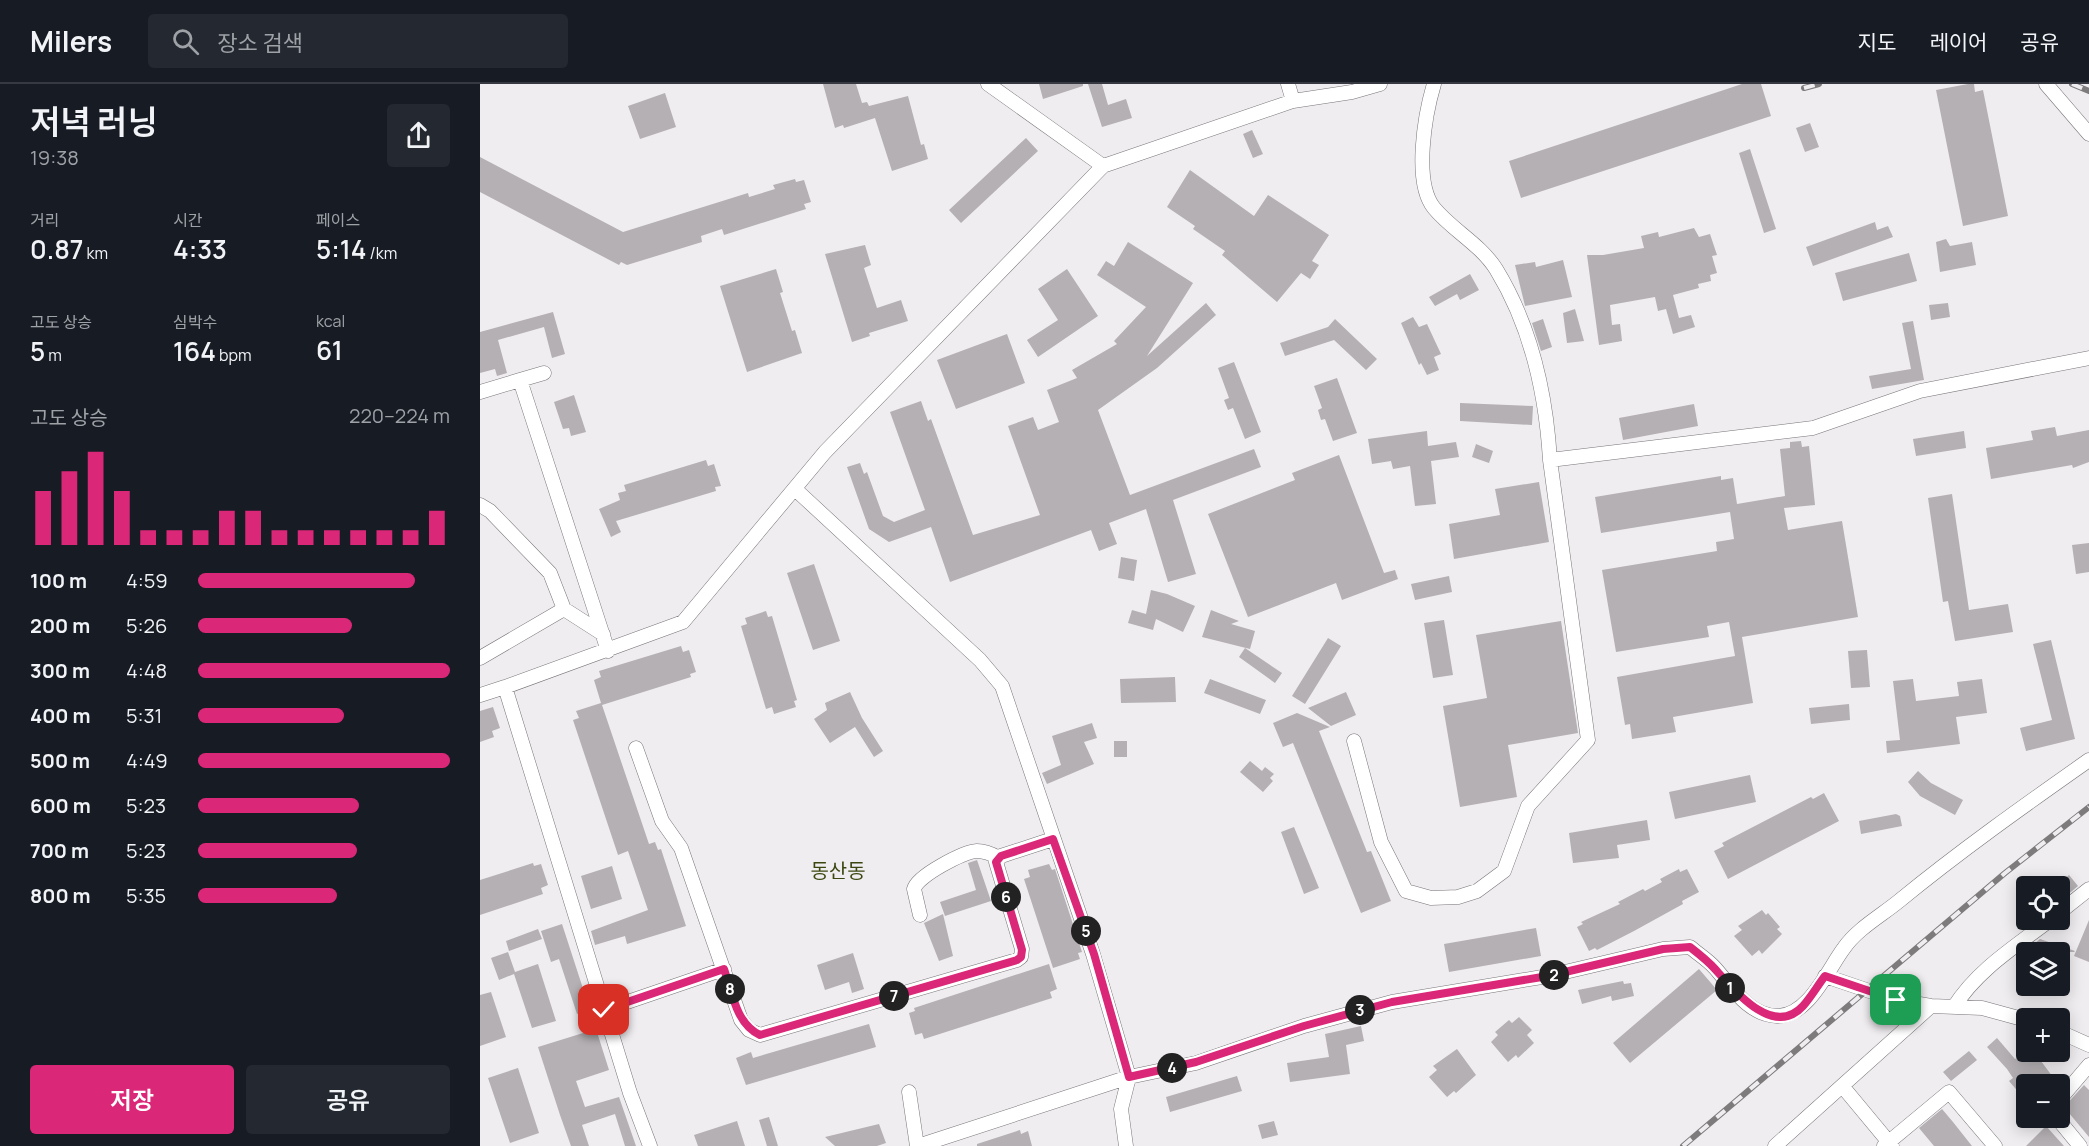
<!DOCTYPE html>
<html lang="ko">
<meta charset="utf-8">
<style>
body{margin:0;font-family:Manrope,"Noto Sans KR",sans-serif;background:#242831;color:#f1f3f6;height:100vh;display:flex;flex-direction:column;font-size:22px;white-space:nowrap}
*{box-sizing:border-box;margin:0}
p{font-size:20px;color:#9ea1a6}
.icon{flex:none;width:33px;height:33px;fill:none;stroke:currentColor;stroke-width:2;stroke-linecap:round;stroke-linejoin:round}
.map{position:relative;flex:1;overflow:hidden}
.details{display:flex;flex-direction:column;background:#171b24;width:480px}
.details>*{flex:none}
.tools{position:absolute;left:1536px;top:792px;display:grid;gap:12px}
.tools a{display:grid;place-items:center;width:54px;height:54px;border-radius:6px;background:#171b24;box-shadow:0 3px 15px #0003;font-size:30px}
.pin{position:absolute;display:grid;place-items:center;width:51px;height:51px;color:#fff;margin:-26px;border-radius:12px;box-shadow:0 3px 9px #0006}
.km{position:absolute;width:30px;height:30px;margin:-15px;border-radius:50%;background:#222;color:#fff;font-size:16px;line-height:30px;text-align:center}
.round{display:grid;place-items:center;flex:none;width:63px;height:63px;border-radius:6px;background:#242831}
.head{display:flex;align-items:center;justify-content:space-between;height:102px;padding:0 30px}
h1{font-size:33px;font-weight:600;line-height:45px}
.stats{display:grid;grid-template-columns:repeat(3,1fr);gap:9px;height:102px;padding:6px 30px}
.stats div{display:grid;align-content:center}
.stats b{font-size:26px;font-weight:600}
.stats small{font-size:16px;font-weight:400}
.stats p{font-size:16px}
.chart{height:168px;padding:12px 30px}
.chart p{display:flex;justify-content:space-between}
.chart svg{width:100%;height:108px;margin-top:6px;stroke:#db2777;stroke-width:6}
.action{display:flex;gap:12px;margin-top:auto;padding:12px 30px}
.action a{flex:1;height:69px;border-radius:6px;background:#db2777;color:#fff;font-size:24px;font-weight:600;line-height:69px;text-align:center}
.action a+a{background:#242831;color:#f1f3f6}
ul{padding:0 30px;list-style:none;font-size:20px}
li{display:grid;grid-template-columns:96px 72px 1fr;align-items:center;height:45px}
li i{height:15px;border-radius:8px;background:#db2777}
header{display:flex;align-items:center;gap:36px;box-sizing:border-box;height:84px;padding:0 30px;background:#171b24;border-bottom:2px solid #363941}
header strong{font-size:28px}
nav{display:flex;gap:33px;margin-inline-start:auto;font-size:21px}
.search{width:420px;height:54px;background:#242831;display:flex;align-items:center;gap:15px;box-sizing:border-box;padding:0 21px;border-radius:6px;color:#9ea1a6;font-size:22px}
main{display:flex;flex:1;min-height:0}
.map>svg:first-child{display:block}
</style>
<header>
<strong>Milers</strong>
<div class="search"><svg class="icon" aria-label="search" viewBox="0 0 24 24"><circle cx="10" cy="10" r="6"/><path d="M15 15l6 6"/></svg>장소 검색</div>
<nav><a>지도</a><a>레이어</a><a>공유</a></nav>
</header>
<main>
<section class="details">
<div class="head"><div><h1>저녁 러닝</h1><p>19:38</p></div><a class="round"><svg class="icon" aria-label="share" viewBox="0 0 24 24"><path d="M12 15V3M7 8l5-5 5 5M5 13v7h14v-7"/></svg></a></div>
<div class="stats">
<div><p>거리</p><b>0.87<small> km</small></b></div>
<div><p>시간</p><b>4:33</b></div>
<div><p>페이스</p><b>5:14<small> /km</small></b></div>
</div>
<div class="stats">
<div><p>고도 상승</p><b>5<small> m</small></b></div>
<div><p>심박수</p><b>164<small> bpm</small></b></div>
<div><p>kcal</p><b>61</b></div>
</div>
<div class="chart"><p><span>고도 상승</span>220–224 m</p>
<svg viewBox="0 0 160 44" preserveAspectRatio="none"><path d="M5 44V22M15 44V14M25 44V6M35 44V22M45 44V38M55 44V38M65 44V38M75 44V30M85 44V30M95 44V38M105 44V38M115 44V38M125 44V38M135 44V38M145 44V38M155 44V30"/></svg>
</div>
<ul>
<li><b>100 m</b>4:59<i style="width:86%"></i></li>
<li><b>200 m</b>5:26<i style="width:61%"></i></li>
<li><b>300 m</b>4:48<i style="width:100%"></i></li>
<li><b>400 m</b>5:31<i style="width:58%"></i></li>
<li><b>500 m</b>4:49<i style="width:100%"></i></li>
<li><b>600 m</b>5:23<i style="width:64%"></i></li>
<li><b>700 m</b>5:23<i style="width:63%"></i></li>
<li><b>800 m</b>5:35<i style="width:55%"></i></li>
</ul>
<div class="action"><a>저장</a><a>공유</a></div>
</section>
<div class="map">
<svg width="1609" height="1062" viewBox="0 0 1609 1062">
<rect width="100%" height="100%" fill="#f0edf0"/>
<!-- building -->
<path fill="#b4b0b3" d="M343 0H376L382 19 387 18 389 22 428 12 441 61 444 60 448 75 412 87 395 34 364 44 363 41 355 44Z
M559 0H603V2L563 15Z
M608 0H622L628 21 646 15 652 34 622 43Z
M1262 0H1281L1291 32 1041 114 1029 77Z
M1488 0H1494L1495 8 1503 6 1528 132 1483 142 1456 6Z
M185 9 196 43 160 55 148 22Z
M1330 39 1339 63 1325 68 1316 44Z
M772 46 783 70 773 74 763 50Z
M546 54 558 67 481 139 469 126Z
M1270 65 1296 145 1284 149 1259 69Z
M0 73 143 148 268 109 269 113 295 105 293 101 315 95 316 98 324 96 331 118 324 120 326 125 244 151 242 145 221 152 222 158 147 181 141 178 139 181 0 108Z
M710 86 774 132 788 111 849 151 832 177 839 181 830 195 821 189 797 218 742 171 745 167 713 145 715 142 687 123Z
M1395 138 1397 146 1408 142 1413 153 1333 182 1326 163Z
M1214 144 1219 153 1230 150 1237 171 1232 172 1237 189 1230 191 1231 197 1218 200 1219 204 1193 211 1199 234 1211 231 1215 243 1193 250 1186 225 1178 227 1175 213 1130 221 1132 241 1140 240 1142 257 1119 261 1107 171H1123L1164 164 1161 152 1178 148 1179 153Z
M1466 155 1470 162 1492 158 1496 181 1460 188 1456 158Z
M648 158 713 199 667 272 726 219 736 231 677 284 618 326 650 411 774 365 781 383 693 416 716 490 688 498 666 425 629 439 637 460 619 467 611 446 470 498 451 443 409 458 389 445 367 383 380 379 384 390 387 388 403 432 414 438 445 426 410 328 441 317 448 337 451 335 493 451 560 431 528 342 553 333 558 346 579 338 567 306 597 294 592 286 637 260 634 257 666 223 617 191 626 177 634 182Z
M385 161 391 181 384 184 397 224 421 216 428 237 389 249 390 252 372 258 345 170Z
M1429 169 1437 197 1363 217 1355 189Z
M1083 176 1092 213 1045 222 1035 181 1055 178 1056 183Z
M296 185 303 208 300 209 312 247 315 246 322 269 267 288 240 202Z
M587 185 618 232 558 273 547 256 578 236 558 205Z
M990 190 999 206 980 216 977 210 955 222 949 213Z
M1468 219 1470 233 1451 236 1449 221Z
M1095 225 1104 257 1087 259 1083 229Z
M73 228 85 270 72 274 64 243 18 256 27 289 17 292 15 285 0 289V248Z
M933 233 939 243 947 240 961 270 954 273 959 286 947 291 941 279 939 281 921 239Z
M855 235 897 275 886 286 854 256 805 272 800 259 848 243Z
M1063 235 1072 263 1061 267 1052 239Z
M1433 237 1444 296 1392 305 1389 292 1431 285 1422 239Z
M527 250 545 299 476 325 457 276Z
M754 278 781 348 765 355 753 324 748 326 744 316 749 314 738 284Z
M857 294 877 349 853 357 845 335 841 336 838 326 842 324 834 302Z
M94 311 106 348 91 352 89 344 83 345 74 318Z
M980 319 1053 322 1052 341 980 337Z
M1214 320 1218 342 1143 356 1139 334Z
M1575 343 1577 352 1609 346V378L1593 384 1592 381 1511 395 1506 364 1553 356 1551 347Z
M947 347 948 362 976 358 979 373 951 377 956 420 935 422 930 382 913 385 911 377 892 380 888 355Z
M1484 347 1486 364 1436 372 1433 355Z
M1321 357 1322 363 1329 362 1335 421 1304 424 1308 446 1362 437 1378 533 1262 553 1273 619 1193 633 1196 648 1152 655 1150 640 1145 641 1137 593 1255 572 1249 538 1227 542 1229 553 1136 568 1122 486 1237 467 1236 458 1254 455 1250 428 1121 449 1115 413 1241 392V396L1253 394 1257 420 1305 412 1300 365 1310 364V358Z
M996 360 1013 367 1009 379 992 373Z
M859 371 904 489 915 486 918 495 862 516 856 499 768 533 728 430 815 396 812 389Z
M226 376 228 382 234 380 241 402 235 403 236 407 136 437 141 448 131 453 119 425 140 416 138 409 146 407 144 401Z
M1059 398 1069 458 974 475 969 440 1020 431 1015 405Z
M1472 410 1489 526 1528 520 1533 548 1475 557 1468 517 1463 518 1448 414Z
M1609 459V488L1596 490 1592 461Z
M641 473 657 476 654 497 638 494Z
M334 480 360 557 333 566 307 489Z
M969 492 972 508 935 516 931 500Z
M671 506 687 510 715 522 703 548 676 535 673 546 648 539 652 526 666 530Z
M731 526 759 537 751 540 775 547 770 565 722 553Z
M286 527 288 533 292 532 317 616 314 617 316 623 294 630 292 623 286 625 261 542 267 540 265 534Z
M964 536 973 591 953 594 944 539Z
M1081 537 1098 649 1028 661 1037 713 980 723 963 622 1007 614 996 551Z
M848 554 861 562 825 620 812 612Z
M1571 556 1595 655 1546 667 1540 644 1572 636 1553 560Z
M201 562 203 568 209 566 216 588 210 590 211 593 122 621 169 760 175 758 178 766 181 765 206 842 147 860 145 852 115 861 111 847 168 826 148 767 138 771 93 636 99 634 96 627 121 619 114 596 121 593 119 587Z
M765 564 802 589 795 599 759 573Z
M1387 566 1390 603 1371 604 1368 567Z
M695 593 696 618 641 619 640 595Z
M730 595 786 616 780 630 724 609Z
M1433 595 1436 617 1479 612 1477 598 1502 595 1507 629 1476 633 1480 660 1407 669 1406 657 1420 656 1413 597Z
M370 608 382 634 403 667 394 673 375 643 350 659 334 635 347 626 345 619Z
M866 608 876 631 851 642 828 624Z
M1369 620 1370 636 1331 640 1329 624Z
M13 623 20 644 12 647 14 653 0 658V627Z
M817 629 850 643 839 647 887 768 891 767 911 817 881 829 813 659 803 663 793 639Z
M612 639 617 654 604 658 614 680 567 700 562 689 581 681 572 652Z
M634 657H647V673H634Z
M770 677 782 687 785 683 794 690 790 694 793 697 783 708 760 688Z
M1438 687 1451 699 1483 716 1475 731 1440 712 1428 698Z
M1270 691 1276 718 1195 735 1189 708Z
M1344 709 1359 737 1248 795 1234 767 1244 762 1242 759 1331 713 1333 715Z
M1416 730 1420 732 1422 742 1381 750 1379 737Z
M1167 736 1170 756 1137 761 1139 774 1093 779 1089 749Z
M814 743 839 804 824 810 801 748Z
M497 776 511 817 465 832 460 818 496 806 488 779Z
M53 779 54 782 61 780 68 801 61 804 63 810 0 831V796Z
M569 780 572 786 575 785 602 868 598 869 600 875 573 884 544 795 550 793 548 786Z
M132 782 142 815 111 825 101 792Z
M1199 785 1200 788 1207 785 1219 808 1202 817 1203 820 1154 847 1117 866 1115 864 1109 867 1097 843 1103 840 1101 838 1140 820 1138 818 1163 805 1165 807 1182 798 1180 795Z
M1589 791 1598 802 1580 817V799Z
M1282 826 1286 831 1288 829 1300 843 1297 845 1302 850 1282 870 1279 866 1272 872 1254 852 1262 846 1258 842Z
M463 830 473 872 459 877 444 839Z
M1609 836V878L1594 872Z
M82 840 110 926 97 930 79 875 71 878 61 847Z
M1056 844 1061 872 969 888 964 860Z
M58 845 62 855 29 867 26 857Z
M1560 855 1595 867 1594 868H1557L1548 865Z
M28 868 35 888 58 880 76 937 52 944 34 890 19 896 11 874Z
M373 869 384 905 372 909 369 898 345 906 337 881Z
M569 880 577 905 570 908 572 914 444 955 442 949 435 951 429 929 435 927 434 924Z
M1219 885 1237 906 1150 979 1133 959Z
M1143 897 1144 900 1151 899 1154 912 1132 917 1131 912 1102 920 1098 906Z
M11 908 26 953 0 962V911Z
M1039 933 1052 946 1047 951 1054 959 1038 974 1036 971 1028 978 1011 958 1018 951 1015 948 1029 936 1032 939Z
M389 940 396 963 266 1001 256 974 271 968 273 974Z
M881 942 884 957 866 961 870 990 810 998 807 979 849 973 845 950Z
M116 945 129 986 96 997 105 1023 139 1013 156 1062H145L135 1030 102 1041 109 1062H91L80 1031 58 963Z
M1517 954 1535 975 1547 968 1554 976 1558 973 1578 1000H1546V1006L1541 1011 1529 997 1533 994 1527 985 1507 963Z
M977 965 996 991 976 1009 974 1007 967 1013 949 993 957 986 953 982Z
M1489 967 1497 976 1471 997 1463 988Z
M38 984 59 1049 30 1059 8 994Z
M757 992 762 1007 690 1028 686 1013Z
M1604 1001 1609 1006V1053L1584 1023Z
M1462 1025 1473 1038 1492 1062H1454L1439 1044Z
M289 1033 298 1062H287L279 1036Z
M257 1037 265 1062H218L214 1051Z
M794 1037 798 1051 782 1055 778 1041Z
M399 1040 406 1059 397 1062H355L345 1053Z
M1566 1042 1584 1062H1546Z
M540 1046 541 1050 548 1047 552 1062H497V1060Z"/>
<g fill="none" stroke-linecap="round" stroke-linejoin="round">
<!-- minor casing -->
<g stroke="#787578" stroke-width="15">
<path id="minor" d="M508 0 623 82
M808 0 813 17
M954 0C945 30 933 98 954 124 972 146 1000 160 1016 185 1051 242 1066 310 1070 376
M1566 0 1609 50
M40 296 64 289
M0 308 40 296 128 567
M315 405 500 576 522 602 613 870 649 993 641 1025 646 1062
M0 421 10 427 70 489 84 525
M0 574 84 525 123 550
M0 611 25 603
M874 657 901 758 926 807 951 814 978 813 997 807 1024 787 1048 722 1108 656 1070 376 1333 344 1440 307 1609 274
M156 664 182 737 201 764 261 936 269 946 280 951 537 876 541 873 542 865 516 778 521 772 573 755
M1580 828 1609 805
M440 831 434 805C437 792 483 768 497 767 506 767 512 770 519 774
M1345 892 1416 916 1451 922 1502 924 1546 936
M1474 923C1497 886 1536 862 1570 836
M124 926 244 885
M1580 948 1609 961
M1363 1003 1412 1062
M429 1008 437 1062
M1580 1015 1609 981
M1577 1034 1600 1062
M170 1062 150 1009 25 603 203 538 345 368 623 82 813 17 872 8 900 0
M438 1062 649 993 716 979 824 942 912 918 1068 892 1183 865 1210 863C1218 870 1228 876 1235 884 1252 903 1268 931 1297 932 1329 932 1348 885 1364 864 1377 845 1402 831 1419 817 1480 767 1545 721 1609 676
M1295 1062 1451 922
M1404 1062 1469 1008 1515 1062"/>
</g>
<!-- minor -->
<use href="#minor" stroke="#fff" stroke-width="14"/>
<!-- rail casing -->
<g stroke="#7d7b7c" stroke-width="6">
<path id="rail" d="M1592 0 1609 7
M1324 4 1339 0
M1203 1062 1525 789 1609 723"/>
</g>
<!-- rail -->
<use href="#rail" stroke="#f0edf0" stroke-width="4" stroke-dasharray="11" stroke-linecap="butt"/>
</g>
<g fill="none" stroke-linecap="round" stroke-linejoin="round">
<!-- route casing -->
<g stroke="#fff" stroke-width="12">
<path id="route" d="M124 926 244 885C252 908 256 940 280 951L537 876 541 873 542 866 516 778 521 772 573 755 614 870 649 993 716 978 824 942 912 918 1068 892 1183 865 1210 863C1219 870 1228 877 1235 885 1253 905 1293 955 1323 922 1331 913 1338 901 1345 892L1416 916"/>
</g>
<!-- route -->
<use href="#route" stroke="#db2777" stroke-width="8"/>
</g>
<g text-anchor="middle" stroke-width="6" stroke-linejoin="round" paint-order="stroke">
<!-- quarter labels -->
<g font-size="20" fill="#3a4810" stroke="#f0edf0">
<text x="358" y="794">동산동</text>
</g>
</g>
</svg>
<div class="tools">
<a><svg class="icon" aria-label="locate" viewBox="0 0 24 24"><circle cx="12" cy="12" r="6"/><path d="M12 2v4M12 18v4M2 12h4M18 12h4"/></svg></a>
<a><svg class="icon" aria-label="layers" viewBox="0 0 24 24"><path d="M12 4l9 5-9 5-9-5zM3 14l9 5 9-5"/></svg></a>
<a>+</a>
<a>−</a>
</div>
<div class="pin" style="left:1416px;top:916px;background:#1e9e55"><svg class="icon" aria-label="arrive" viewBox="0 0 24 24"><path d="M6 21V4h12l-3 4 3 4H6"/></svg></div>
<div class="pin" style="left:124px;top:926px;background:#d93025"><svg class="icon" aria-label="check" viewBox="0 0 24 24"><path d="M5 12l5 5 9-10"/></svg></div>
<b class="km" style="left:1250px;top:904px">1</b>
<b class="km" style="left:1074px;top:891px">2</b>
<b class="km" style="left:880px;top:926px">3</b>
<b class="km" style="left:692px;top:984px">4</b>
<b class="km" style="left:606px;top:847px">5</b>
<b class="km" style="left:526px;top:813px">6</b>
<b class="km" style="left:414px;top:912px">7</b>
<b class="km" style="left:250px;top:905px">8</b>
</div>
</main>
